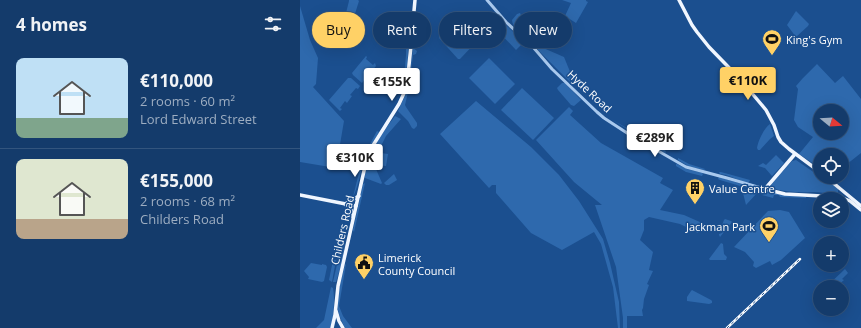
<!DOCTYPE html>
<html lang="en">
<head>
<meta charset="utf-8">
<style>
	body { margin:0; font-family:"Open Sans",sans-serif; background:#1d4271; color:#f1f3f6; height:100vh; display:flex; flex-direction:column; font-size:15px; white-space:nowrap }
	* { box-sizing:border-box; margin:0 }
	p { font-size:13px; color:#9dadc1 }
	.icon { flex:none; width:22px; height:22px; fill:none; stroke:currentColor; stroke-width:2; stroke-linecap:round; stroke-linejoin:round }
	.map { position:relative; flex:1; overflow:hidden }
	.sheet { display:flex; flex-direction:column; background:#143b6b; width:300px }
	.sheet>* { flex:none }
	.top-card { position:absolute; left:12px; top:12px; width:380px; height:36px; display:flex; gap:8px }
	.needle { width:26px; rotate:108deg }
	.controls { position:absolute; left:513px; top:104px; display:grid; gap:8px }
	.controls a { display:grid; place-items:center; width:36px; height:36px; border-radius:50%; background:#143b6b; box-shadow:0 4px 16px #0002,0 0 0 1px #33557e; font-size:20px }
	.price { position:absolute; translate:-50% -34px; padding:0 9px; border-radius:4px; background:#fff; color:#222; font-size:13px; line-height:26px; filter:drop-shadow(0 1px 2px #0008) }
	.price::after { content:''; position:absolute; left:50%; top:24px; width:12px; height:9px; margin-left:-6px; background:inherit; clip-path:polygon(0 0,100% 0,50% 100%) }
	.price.selected { background:#ffd166; color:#111 }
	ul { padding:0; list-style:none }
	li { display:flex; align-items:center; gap:12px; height:100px; padding:0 16px }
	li+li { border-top:1px solid #33557e }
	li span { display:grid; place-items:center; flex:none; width:112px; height:80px; border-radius:8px; color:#555 }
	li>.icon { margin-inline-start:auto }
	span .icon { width:48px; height:48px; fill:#fffc; stroke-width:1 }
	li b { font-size:17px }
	h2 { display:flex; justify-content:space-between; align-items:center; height:48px; padding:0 16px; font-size:17px }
	.tag { padding:0 14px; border-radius:18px; background:#143b6b; box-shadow:0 4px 16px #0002,0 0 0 1px #33557e; font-size:14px; line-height:36px }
	.tag.selected { background:#ffd166; color:#111 }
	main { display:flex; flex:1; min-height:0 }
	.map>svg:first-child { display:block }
	.green { fill:#2e69ad; fill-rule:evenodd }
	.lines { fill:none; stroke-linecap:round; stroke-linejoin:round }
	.minor { stroke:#a9c9ee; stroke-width:3 }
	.major { stroke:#f0f6ff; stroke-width:3.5 }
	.rail-casing { stroke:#fff; stroke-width:2.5 }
	.rail { stroke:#1b4f8f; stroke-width:1; stroke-dasharray:3; stroke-linecap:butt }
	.labels { text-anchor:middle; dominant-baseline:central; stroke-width:3; stroke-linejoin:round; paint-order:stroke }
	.poi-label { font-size:11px; fill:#fff; stroke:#1b4f8f; text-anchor:start }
	.street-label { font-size:11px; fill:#fff; stroke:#1b4f8f }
</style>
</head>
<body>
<main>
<section class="sheet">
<h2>4 homes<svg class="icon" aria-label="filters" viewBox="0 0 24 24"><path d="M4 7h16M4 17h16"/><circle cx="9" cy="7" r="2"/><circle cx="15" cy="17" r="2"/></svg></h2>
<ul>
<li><span style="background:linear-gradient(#bfe0f5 75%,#7fa58c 0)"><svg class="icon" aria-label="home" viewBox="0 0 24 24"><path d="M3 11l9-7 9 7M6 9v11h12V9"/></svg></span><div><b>€110,000</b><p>2 rooms · 60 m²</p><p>Lord Edward Street</p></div></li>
<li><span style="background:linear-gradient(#dfe7d0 75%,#b9a48a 0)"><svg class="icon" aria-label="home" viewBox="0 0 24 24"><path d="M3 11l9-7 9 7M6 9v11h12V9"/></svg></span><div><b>€155,000</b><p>2 rooms · 68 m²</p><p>Childers Road</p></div></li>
</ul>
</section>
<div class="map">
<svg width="561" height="328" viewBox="0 0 561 328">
	<rect width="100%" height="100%" fill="#1b4f8f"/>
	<g class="green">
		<path d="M49,0H58L59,1L53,20L45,17L49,1Z"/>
		<path d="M262,0H286V1L288,2L276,23L265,16L271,3Z"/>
		<path d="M0,6L10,40L18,58L16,84L13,87L44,121L36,168L0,162Z"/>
		<path d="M496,11L509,24L508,26L496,37L487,25Z"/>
		<path d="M220,13L224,21L217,26L228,38C222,35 212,27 212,20L217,14Z"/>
		<path d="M196,15L199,16L201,19L200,23L195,28L190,22Z"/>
		<path d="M118,17H119L126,24L117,32Z"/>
		<path d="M160,20H163L179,38V39L160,59H158L139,38V36Z"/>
		<path d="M204,25H206L224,42L216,50L197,30Z"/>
		<path d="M106,41L109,44L106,77H104L106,55Z"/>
		<path d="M238,47H241L264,57L273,79V81L270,82L238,50Z"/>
		<path d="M113,48L117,51L116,54L113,55L109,88L105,105L106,107L117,123V126L114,129L112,128L108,121L98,111L104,98L109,86Z"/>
		<path d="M66,56L67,57L66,59L73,65L75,63L76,66L62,83L53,75L52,73Z"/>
		<path d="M189,58L215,84L195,104L169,78Z"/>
		<path d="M517,64L535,83L543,76L561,99V153L542,168V155H520V168L499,154L513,137L498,127L494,120L498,89L496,86L503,78ZM520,111H542V133H520Z"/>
		<path d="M48,78H51L60,86L58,89L56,88L50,95L52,96L47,103L45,101L40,108L42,109L40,111L29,100Z"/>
		<path d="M262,83H265L281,100L274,106L271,105L258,90L257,88Z"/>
		<path d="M222,88L254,118L233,140L201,110Z"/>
		<path d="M176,101L231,147L259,175L279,201L303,239L310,263L319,302L320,328H318L313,287L301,244L294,232L262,250L231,233L196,193V185H192L189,188L140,134Z"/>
		<path d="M269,107L273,111L270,115L301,143L363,178L360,183L373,190L360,210L384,215L402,223L398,233L380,224L349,217L344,220V230L340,240L353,252L349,270L353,271L347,284L349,285L344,299L343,308L342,310L343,316H327V328H323V318L316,267L295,205H302L274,182L236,140Z"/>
		<path d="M95,116L101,119L86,136L73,162L82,183L81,184L65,178C65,154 82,134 95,116Z"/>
		<path d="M311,119L365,150L366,152L365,153Z"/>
		<path d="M470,124L474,136L470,139L460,150H458L457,148C458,141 464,128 470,124Z"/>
		<path d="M77,131L79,132C72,143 67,154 63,166C59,177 58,187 53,197L64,152L69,146Z"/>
		<path d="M81,153L88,154L86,166L78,165Z"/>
		<path d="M476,155L484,163L472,176L465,168L458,166L463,163L466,165Z"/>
		<path d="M378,158L389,164L405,169L404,170L390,167L378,160Z"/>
		<path d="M496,160L525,180L527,179L538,188V193L536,194C529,194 520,192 513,192C499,193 485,192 471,188L470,187L471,185L481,172L483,171L492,161Z"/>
		<path d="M376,164H377L387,169L402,173L403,174L402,176L386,172L376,166Z"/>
		<path d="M419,172H421L450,180L449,182L447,183L426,175L420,174Z"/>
		<path d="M94,174L97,180L89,185H86L84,183Z"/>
		<path d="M419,177H420L447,186L448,187L447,188L420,180L418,179Z"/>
		<path d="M65,183L54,232L53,230L63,184Z"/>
		<path d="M442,189L457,193L446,205Z"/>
		<path d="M468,192L485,195L506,197V198L480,197L479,195H474L473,198L462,195L465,193Z"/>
		<path d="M480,210L489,212L505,238L481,260L472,265L470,261L456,268L453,266L454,262L445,252L434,247L468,211Z"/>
		<path d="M425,219L431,221L432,222L420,237L419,235V234L422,233L424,225H422L424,220Z"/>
		<path d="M45,230C46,246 41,267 36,282H33Z"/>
		<path d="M421,243L423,244L424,254L427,257L426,260H410L409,259Z"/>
		<path d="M33,260H36L32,282L29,280Z"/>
		<path d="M11,263L22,265V264L26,265L27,267L24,281L22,282L8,279L9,277L4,271Z"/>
		<path d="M46,264L39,306L43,316L52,328H45C42,322 39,316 38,310C36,298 42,276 45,265Z"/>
		<path d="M545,269L548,273L542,279L544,280L536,287H526Z"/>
		<path d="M31,287L33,288C35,298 34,319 30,328H16L24,320Z"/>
		<path d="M392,290L411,300L412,301V303L409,304L387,301V297L391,291Z"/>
	</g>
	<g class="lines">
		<path class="minor" d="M187,0L206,22L233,47L252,69L297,112L304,118L327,133L386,167L427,178L465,189"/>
		<g class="major">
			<path d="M379,0L392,25L397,32L409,47L440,79L466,110L474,125L478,137L481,142L489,149L520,172"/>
			<path d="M495,154L465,189L485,194L540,197L550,201L561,210"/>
			<path d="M526,177L561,206"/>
			<path d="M0,195L56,206"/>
			<path d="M53,217L51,210L45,204L59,196"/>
			<path d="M36,311L39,321L43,328"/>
			<path d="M32,328L35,315L38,286L66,162L72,147L99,104L105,91L107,84L111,46L114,11L115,0"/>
		</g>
		<defs>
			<path id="rail" d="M427,328L500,259"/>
		</defs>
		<use href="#rail" class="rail-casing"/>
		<use href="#rail" class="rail"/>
	</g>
	<defs>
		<symbol id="stadium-pin" viewBox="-11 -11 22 30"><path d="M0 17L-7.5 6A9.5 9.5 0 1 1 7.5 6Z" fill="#ffd166" stroke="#1b4f8f"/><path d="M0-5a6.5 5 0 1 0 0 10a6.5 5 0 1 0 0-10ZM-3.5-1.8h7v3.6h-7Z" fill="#111"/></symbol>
		<symbol id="building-pin" viewBox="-11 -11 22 30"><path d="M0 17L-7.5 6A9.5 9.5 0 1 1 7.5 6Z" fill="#ffd166" stroke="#1b4f8f"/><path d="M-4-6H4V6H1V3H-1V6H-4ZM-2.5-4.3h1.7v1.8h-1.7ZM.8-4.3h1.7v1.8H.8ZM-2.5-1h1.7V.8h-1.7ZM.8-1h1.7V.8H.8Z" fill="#111"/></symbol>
		<symbol id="civic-pin" viewBox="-11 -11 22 30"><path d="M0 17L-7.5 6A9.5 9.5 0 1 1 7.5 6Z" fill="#ffd166" stroke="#1b4f8f"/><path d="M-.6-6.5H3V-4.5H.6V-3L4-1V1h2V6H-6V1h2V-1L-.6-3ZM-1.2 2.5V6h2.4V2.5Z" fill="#111"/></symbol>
	</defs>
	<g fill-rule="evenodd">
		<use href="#stadium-pin" x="461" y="28" width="22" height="30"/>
		<use href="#building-pin" x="384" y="177" width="22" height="30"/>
		<use href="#stadium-pin" x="458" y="215" width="22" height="30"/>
		<use href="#civic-pin" x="53" y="252" width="22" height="30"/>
	</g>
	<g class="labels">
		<g class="poi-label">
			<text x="486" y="39">King's Gym</text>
			<text x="409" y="188">Value Centre</text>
			<text x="455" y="226" text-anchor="end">Jackman Park</text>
			<text x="78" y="257">Limerick<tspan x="78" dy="13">County Council</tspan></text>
		</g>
		<g class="street-label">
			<text transform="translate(290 91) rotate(43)">Hyde Road</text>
			<text transform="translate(42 230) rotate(-77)">Childers Road</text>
		</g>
	</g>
</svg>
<div class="controls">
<a><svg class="needle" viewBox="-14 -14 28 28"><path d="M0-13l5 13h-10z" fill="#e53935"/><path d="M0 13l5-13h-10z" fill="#9dadc1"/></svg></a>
<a><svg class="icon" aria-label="locate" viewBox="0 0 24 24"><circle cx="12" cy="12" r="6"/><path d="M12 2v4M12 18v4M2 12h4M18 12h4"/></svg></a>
<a><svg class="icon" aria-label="layers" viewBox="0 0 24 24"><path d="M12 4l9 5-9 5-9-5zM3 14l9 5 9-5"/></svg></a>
<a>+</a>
<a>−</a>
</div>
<b class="price selected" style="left:448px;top:101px">€110K</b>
<b class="price" style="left:92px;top:102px">€155K</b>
<b class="price" style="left:355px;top:158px">€289K</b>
<b class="price" style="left:55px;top:178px">€310K</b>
<div class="top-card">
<a class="tag selected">Buy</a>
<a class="tag">Rent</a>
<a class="tag">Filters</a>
<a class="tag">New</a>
</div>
</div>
</main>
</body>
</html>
